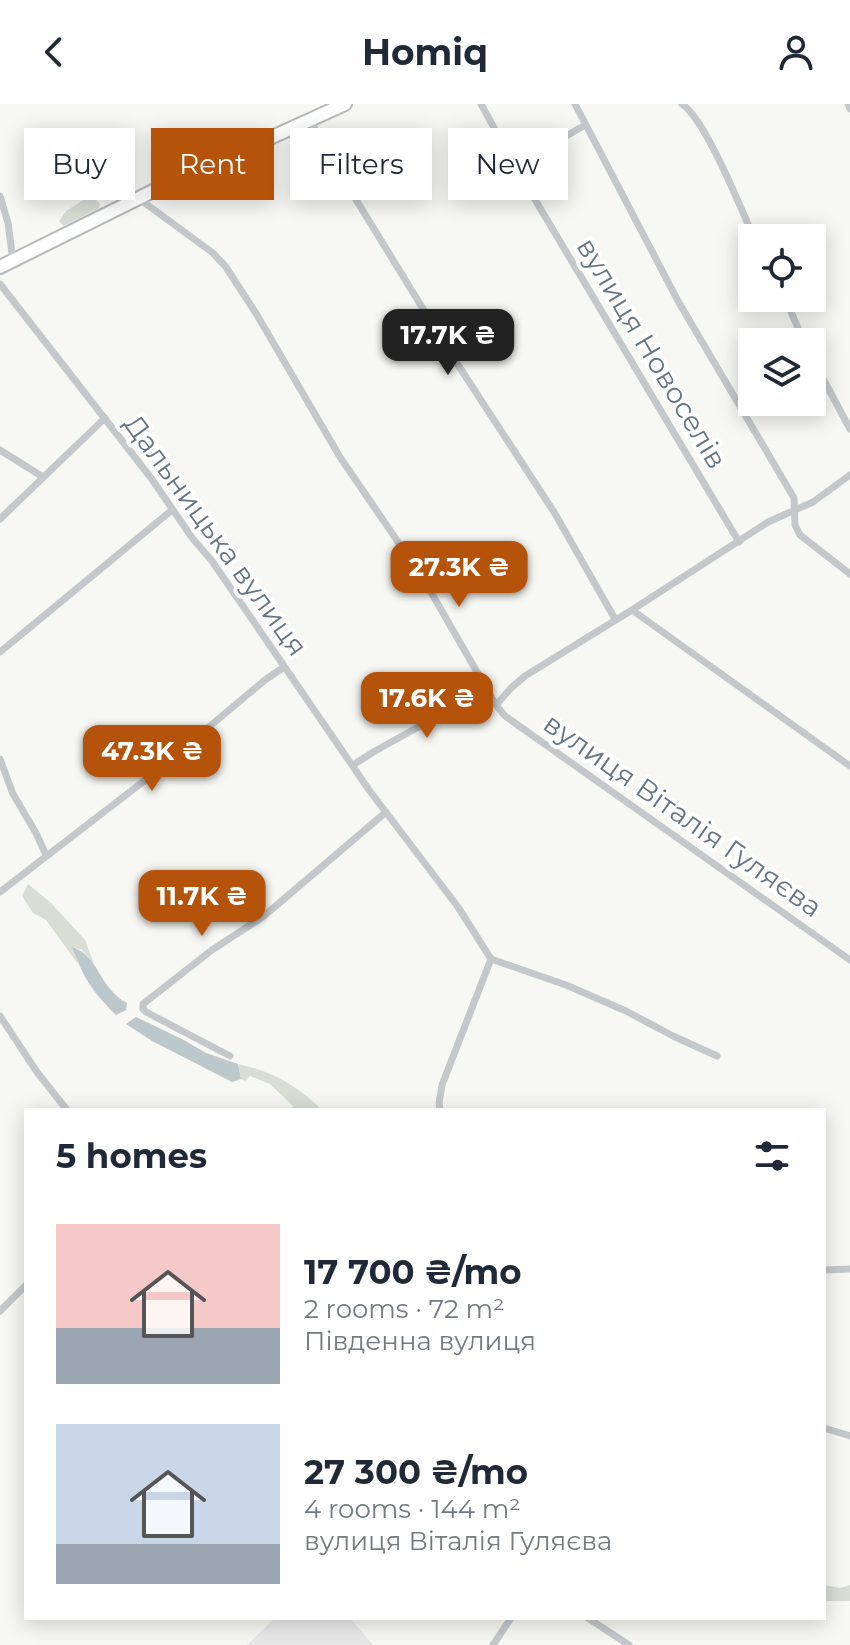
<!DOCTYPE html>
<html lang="en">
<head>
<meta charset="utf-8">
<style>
	body { margin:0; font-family:Montserrat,sans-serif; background:#f6f6f7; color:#1f2937; height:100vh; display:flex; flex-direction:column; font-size:30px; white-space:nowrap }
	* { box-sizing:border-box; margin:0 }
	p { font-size:26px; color:#747a83 }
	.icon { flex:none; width:44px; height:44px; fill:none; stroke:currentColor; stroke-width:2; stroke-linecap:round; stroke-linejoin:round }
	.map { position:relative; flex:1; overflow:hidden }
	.details { position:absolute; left:24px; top:1004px; width:802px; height:512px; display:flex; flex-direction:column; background:#fff; border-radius:0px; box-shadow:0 4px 20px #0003 }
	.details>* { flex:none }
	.guide { position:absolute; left:24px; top:24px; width:802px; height:72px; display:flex; gap:16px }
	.buttons { position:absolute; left:738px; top:120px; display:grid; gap:16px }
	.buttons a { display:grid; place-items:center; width:88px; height:88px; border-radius:0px; background:#fff; box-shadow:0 4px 20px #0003; font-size:40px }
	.price { position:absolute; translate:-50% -68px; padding:0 18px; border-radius:16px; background:#b45309; color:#fff; font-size:26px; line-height:52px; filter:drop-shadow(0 2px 4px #0008) }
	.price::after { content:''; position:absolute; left:50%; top:48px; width:24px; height:18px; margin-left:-12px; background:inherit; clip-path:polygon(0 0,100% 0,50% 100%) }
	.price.active { background:#222; color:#fff }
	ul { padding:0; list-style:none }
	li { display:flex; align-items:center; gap:24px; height:200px; padding:0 32px }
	li span { display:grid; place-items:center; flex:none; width:224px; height:160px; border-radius:0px; color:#555 }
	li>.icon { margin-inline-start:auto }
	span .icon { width:96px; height:96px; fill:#fffc; stroke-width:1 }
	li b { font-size:34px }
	h2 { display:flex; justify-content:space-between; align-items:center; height:96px; padding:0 32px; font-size:34px }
	.chip { padding:0 28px; border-radius:0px; background:#fff; box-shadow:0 4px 20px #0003; font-size:28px; line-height:72px }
	.chip.active { background:#b45309; color:#fff }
	header { display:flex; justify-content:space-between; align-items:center; height:104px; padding:0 32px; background:#fff; font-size:36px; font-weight:700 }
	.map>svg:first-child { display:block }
	.built { fill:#e7e8e7 }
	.green { fill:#d8ded4 }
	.water { fill:#bcc8cc }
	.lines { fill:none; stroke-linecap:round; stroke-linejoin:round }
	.highway-casing { stroke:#b6babd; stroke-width:16 }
	.street { stroke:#c4c8cb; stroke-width:7 }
	.highway { stroke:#fff; stroke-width:12 }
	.labels { text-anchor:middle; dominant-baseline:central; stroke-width:8; stroke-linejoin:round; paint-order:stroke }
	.street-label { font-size:28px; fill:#647686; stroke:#fff }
</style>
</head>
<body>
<header><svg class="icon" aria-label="back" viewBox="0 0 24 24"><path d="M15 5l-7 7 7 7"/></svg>Homiq<svg class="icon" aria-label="person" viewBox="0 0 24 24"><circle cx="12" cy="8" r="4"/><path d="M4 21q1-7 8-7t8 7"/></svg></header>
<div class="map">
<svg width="850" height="1541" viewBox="0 0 850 1541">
	<rect width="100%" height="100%" fill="#f7f7f3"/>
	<path class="built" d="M275,1514H350L373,1541H247Z"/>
	<g class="green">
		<path d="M85,95L96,96L100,100L99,104L64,122L59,117L66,107Z"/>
		<path d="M28,780L51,799L85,836L94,860L82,846L73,843L78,860L46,816L33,809L22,792Z"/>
		<path d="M238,960C272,967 298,982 322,1006H290L293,1002L270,980L250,972L245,977L241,975Z"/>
		<path d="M824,1481L840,1484L850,1481V1497H824Z"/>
	</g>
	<g class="water">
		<path d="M72,843C95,850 99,876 116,891C119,894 123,897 127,899L126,906L116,911C92,887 84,875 72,843Z"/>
		<path d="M136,913L182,935L206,949L238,960L241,975L232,978L152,937L126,920Z"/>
	</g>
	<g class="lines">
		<defs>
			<path id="highway" d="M0,163L153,87L345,0"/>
		</defs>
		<use href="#highway" class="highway-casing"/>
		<g class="street">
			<path d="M481,0L515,62L739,438"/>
			<path d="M575,0L678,197L794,394L795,421L800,431L850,470"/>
			<path d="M682,0C706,16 741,105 754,134"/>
			<path d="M848,0L850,5"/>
			<path d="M310,15L325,45L447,244L554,408L615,515"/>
			<path d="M515,62L585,21"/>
			<path d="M0,92L8,119L13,157"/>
			<path d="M138,94L213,149L226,163L257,211L340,353L424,476L496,601L505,612L850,856"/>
			<path d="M0,180L151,374L193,435L212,457L369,686L458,803L491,855L442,981L439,999L440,1006"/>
			<path d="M785,194L804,238"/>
			<path d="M812,254L850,325"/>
			<path d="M0,346L43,373"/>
			<path d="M0,415L105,314"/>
			<path d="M632,506L850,662"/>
			<path d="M0,548L172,406"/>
			<path d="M496,601L511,584L525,572L632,506L768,418L813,398L850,371"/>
			<path d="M0,655L13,690L36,729L46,751"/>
			<path d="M353,661L375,647L487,585"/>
			<path d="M0,788L148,674L265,576L284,563"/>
			<path d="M491,855L566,881L626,907L673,932L717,952"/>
			<path d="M0,912L37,968L67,1006"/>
			<path d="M230,952L146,908L143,905V900L212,846L264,812L386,708"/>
			<path d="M824,1166L850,1165"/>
			<path d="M0,1207L26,1181"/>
			<path d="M824,1324L850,1332"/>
			<path d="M588,1514L629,1541"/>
			<path d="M493,1541L511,1514"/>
		</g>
		<use href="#highway" class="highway"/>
	</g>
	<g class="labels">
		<g class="street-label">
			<text transform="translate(652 249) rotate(59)">вулиця Новоселів</text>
			<text transform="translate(216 431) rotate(54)">Дальницька вулиця</text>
			<text transform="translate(683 711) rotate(35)">вулиця Віталія Гуляєва</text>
		</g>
	</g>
</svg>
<div class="buttons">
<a><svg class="icon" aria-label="locate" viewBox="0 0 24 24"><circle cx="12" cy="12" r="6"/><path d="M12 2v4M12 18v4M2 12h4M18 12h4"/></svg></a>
<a><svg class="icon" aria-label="layers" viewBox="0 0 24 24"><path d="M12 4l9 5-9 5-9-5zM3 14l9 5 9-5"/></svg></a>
</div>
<b class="price active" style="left:448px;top:273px">17.7K ₴</b>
<b class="price" style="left:459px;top:505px">27.3K ₴</b>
<b class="price" style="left:427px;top:636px">17.6K ₴</b>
<b class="price" style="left:152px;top:689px">47.3K ₴</b>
<b class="price" style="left:202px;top:834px">11.7K ₴</b>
<div class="guide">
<a class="chip">Buy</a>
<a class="chip active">Rent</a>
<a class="chip">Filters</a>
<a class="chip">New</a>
</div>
<section class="details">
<h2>5 homes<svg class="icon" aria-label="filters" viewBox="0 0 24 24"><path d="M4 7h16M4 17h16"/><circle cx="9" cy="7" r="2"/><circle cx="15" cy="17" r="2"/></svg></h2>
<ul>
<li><span style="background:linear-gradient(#f6c9c9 65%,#9aa5b1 0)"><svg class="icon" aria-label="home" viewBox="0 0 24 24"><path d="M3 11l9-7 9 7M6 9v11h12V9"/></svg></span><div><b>17 700 ₴/mo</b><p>2 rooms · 72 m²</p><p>Південна вулиця</p></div></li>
<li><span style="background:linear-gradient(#c9d6e8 75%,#9aa5b1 0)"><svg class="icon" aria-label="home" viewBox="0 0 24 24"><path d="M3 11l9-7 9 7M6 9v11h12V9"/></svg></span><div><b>27 300 ₴/mo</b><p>4 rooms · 144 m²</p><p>вулиця Віталія Гуляєва</p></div></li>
</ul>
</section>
</div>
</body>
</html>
